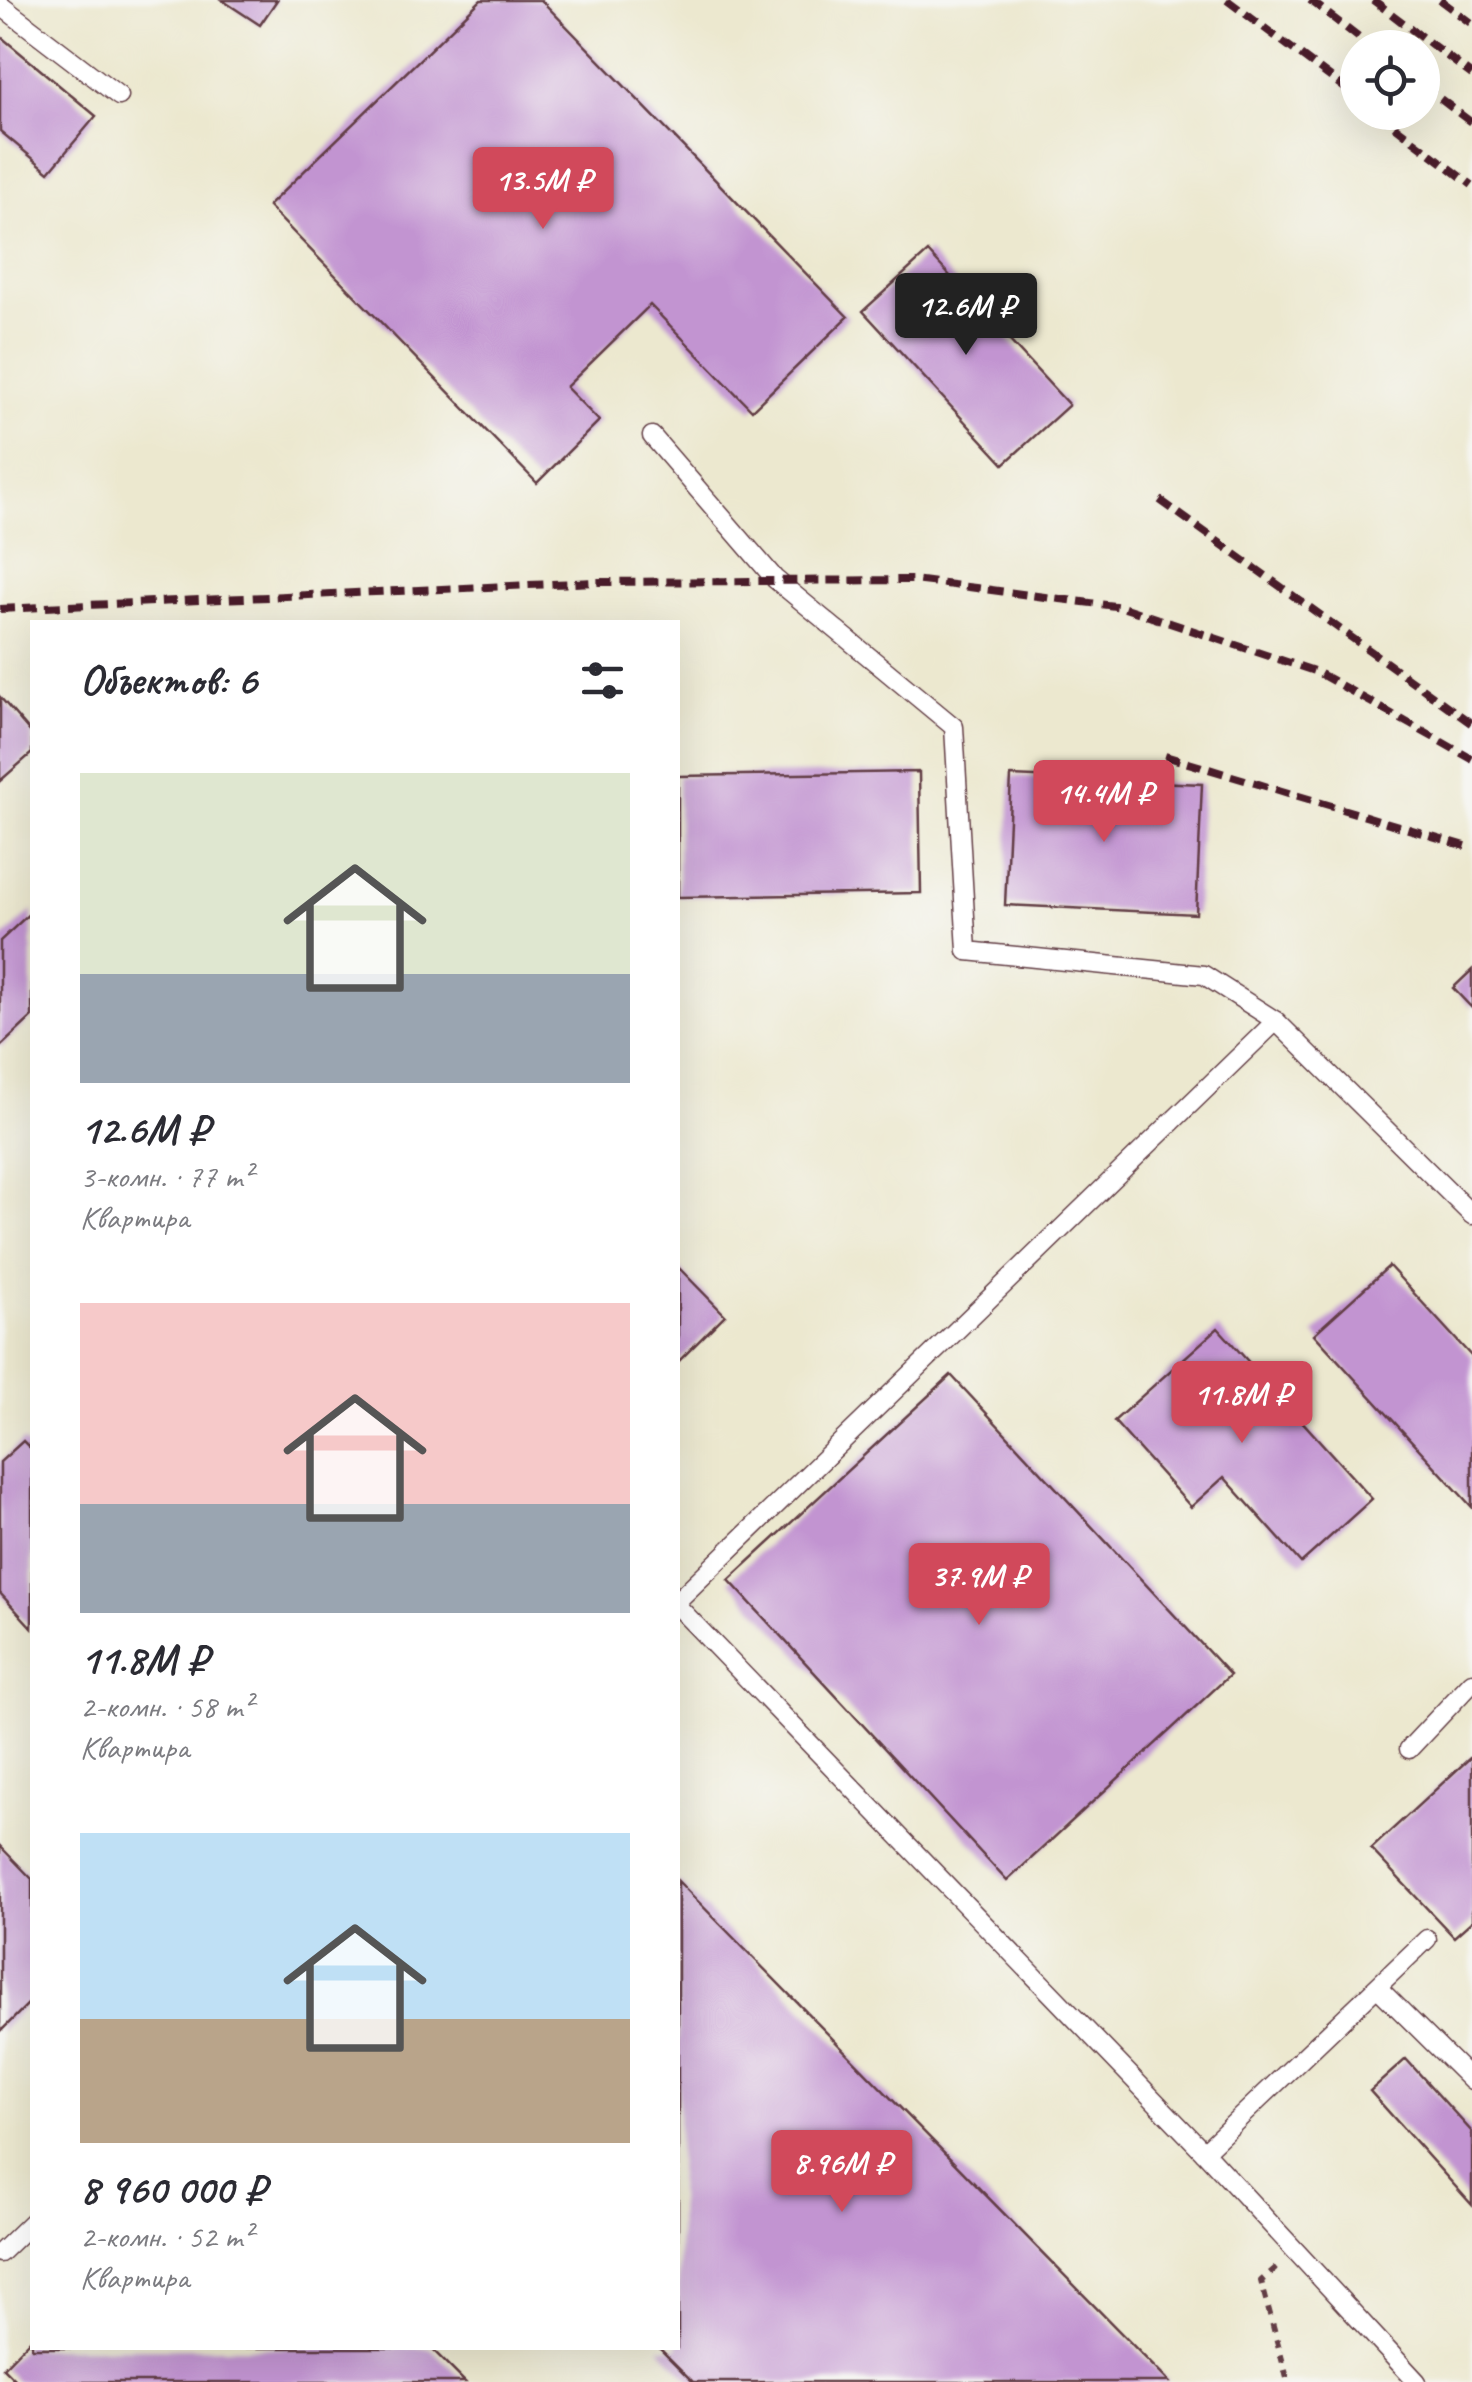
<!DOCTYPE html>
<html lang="ru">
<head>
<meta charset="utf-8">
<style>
	body { margin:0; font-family:Caveat,sans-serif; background:#f7f7f7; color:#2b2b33; height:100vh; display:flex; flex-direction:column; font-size:38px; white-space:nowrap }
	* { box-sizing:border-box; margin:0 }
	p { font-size:32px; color:#7c7c81 }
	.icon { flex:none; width:55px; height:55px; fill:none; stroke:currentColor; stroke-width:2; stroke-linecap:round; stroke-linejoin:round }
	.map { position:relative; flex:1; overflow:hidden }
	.panel { position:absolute; left:30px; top:620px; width:650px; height:1730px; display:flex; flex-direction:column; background:#fff; border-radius:0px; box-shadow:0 10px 40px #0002 }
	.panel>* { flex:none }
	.fabs { position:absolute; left:1340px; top:30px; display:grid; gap:20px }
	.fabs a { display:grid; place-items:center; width:100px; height:100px; border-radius:50%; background:#fff; box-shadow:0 10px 40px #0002; font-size:50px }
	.price { position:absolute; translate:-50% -85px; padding:0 22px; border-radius:10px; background:#d1495b; color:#fff; font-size:32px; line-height:65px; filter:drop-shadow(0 2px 5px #0008) }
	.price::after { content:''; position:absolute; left:50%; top:60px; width:30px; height:22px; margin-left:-15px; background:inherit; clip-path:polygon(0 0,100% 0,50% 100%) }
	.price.current { background:#222; color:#fff }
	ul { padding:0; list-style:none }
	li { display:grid; align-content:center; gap:20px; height:530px; padding:0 50px }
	li span { display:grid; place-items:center; height:310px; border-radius:0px; color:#555 }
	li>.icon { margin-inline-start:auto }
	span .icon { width:180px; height:180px; fill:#fffc; stroke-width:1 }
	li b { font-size:42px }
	h2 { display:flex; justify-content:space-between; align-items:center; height:120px; padding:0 50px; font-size:42px }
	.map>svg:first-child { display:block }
	.building { fill:#c294d1 }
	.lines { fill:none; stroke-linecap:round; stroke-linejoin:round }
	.service-casing { stroke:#623d44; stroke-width:21 }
	.path { stroke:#623d44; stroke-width:6; stroke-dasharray:8 8; stroke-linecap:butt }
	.service { stroke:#fff; stroke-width:18 }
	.rail { stroke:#4a1f2b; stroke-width:8; stroke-dasharray:15 8; stroke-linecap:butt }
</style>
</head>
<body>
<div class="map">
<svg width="1472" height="2382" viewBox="0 0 1472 2382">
	<rect width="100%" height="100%" fill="#f6f6f2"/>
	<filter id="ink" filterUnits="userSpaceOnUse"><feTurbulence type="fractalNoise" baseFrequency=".01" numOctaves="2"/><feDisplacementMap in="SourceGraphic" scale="20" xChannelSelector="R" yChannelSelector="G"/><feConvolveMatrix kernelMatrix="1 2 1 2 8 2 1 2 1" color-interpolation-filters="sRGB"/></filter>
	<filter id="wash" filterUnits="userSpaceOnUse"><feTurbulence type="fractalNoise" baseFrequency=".0048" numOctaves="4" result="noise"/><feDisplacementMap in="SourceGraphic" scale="40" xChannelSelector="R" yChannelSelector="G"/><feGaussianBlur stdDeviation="2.25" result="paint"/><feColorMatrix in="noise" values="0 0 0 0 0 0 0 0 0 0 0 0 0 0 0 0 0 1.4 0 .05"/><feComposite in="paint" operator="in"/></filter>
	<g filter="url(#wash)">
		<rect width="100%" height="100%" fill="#ece8cf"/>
		<g id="blocks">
			<g class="building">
				<path d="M222,0H277L260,25Z"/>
				<path d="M481,0H541L848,317L752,410L650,305L566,387L599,421L537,483L268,206Z"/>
				<path d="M0,36L96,116L49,172L0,131Z"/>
				<path d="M928,252L1069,405L1004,464L863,311Z"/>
				<path d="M0,697L32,734V753L0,781Z"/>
				<path d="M919,772L921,893L678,897V776Z"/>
				<path d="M1011,776L1202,784L1196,914L1005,905Z"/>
				<path d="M32,911V1017L0,1047V941Z"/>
				<path d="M1472,970V1008L1453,988Z"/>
				<path d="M1389,1266L1472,1357V1507L1314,1334Z"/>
				<path d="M678,1267L725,1315L678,1362Z"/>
				<path d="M1218,1328L1372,1499L1301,1563L1224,1477L1191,1507L1114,1421Z"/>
				<path d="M951,1375L1230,1675L1007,1881L729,1580Z"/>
				<path d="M23,1441L32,1450V1628L0,1593V1462Z"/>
				<path d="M1472,1756V1921L1454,1937L1371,1849Z"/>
				<path d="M0,1846L32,1879V2000L0,2032Z"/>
				<path d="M678,1881L1169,2382H693L659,2348H678Z"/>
				<path d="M1406,2059L1472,2132V2205L1370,2091Z"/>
				<path d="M32,2338V2348H431L465,2382H17L3,2368Z"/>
			</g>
		</g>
	</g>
	<g filter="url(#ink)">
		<use href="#blocks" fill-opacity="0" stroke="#623d44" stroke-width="2.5"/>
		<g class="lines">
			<defs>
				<g id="service">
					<path d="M0,5L119,96"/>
					<path d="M652,436L775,579L954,727L967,951L1204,975L1276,1021"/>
					<path d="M678,1600L1276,1021L1472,1215"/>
					<path d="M678,1607L1204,2152L1417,2382"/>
					<path d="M1409,1749L1472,1682"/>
					<path d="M1378,1988L1472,2081"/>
					<path d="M1204,2152L1427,1939"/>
					<path d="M0,2253L32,2222"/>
				</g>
			</defs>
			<use href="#service" class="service-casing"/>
			<path class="path" d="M1276,2268L1261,2281L1288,2382"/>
			<use href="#service" class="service"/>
			<g class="rail">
				<path d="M1227,0L1358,98"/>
				<path d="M1310,0L1372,48"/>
				<path d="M1373,0L1472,75"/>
				<path d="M1440,0L1472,24"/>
				<path d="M1422,85L1472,123"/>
				<path d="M1376,112L1472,185"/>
				<path d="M1160,500L1472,724"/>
				<path d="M0,609L597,582L914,580L1122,607L1317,672L1472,759"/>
				<path d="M1165,756L1472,848"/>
			</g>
		</g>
	</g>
</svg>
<div class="fabs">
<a><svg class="icon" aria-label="locate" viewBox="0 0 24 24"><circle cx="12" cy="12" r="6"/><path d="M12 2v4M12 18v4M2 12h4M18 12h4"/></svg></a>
</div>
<b class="price" style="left:543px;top:232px">13.5M ₽</b>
<b class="price current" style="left:966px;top:358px">12.6M ₽</b>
<b class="price" style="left:1104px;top:845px">14.4M ₽</b>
<b class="price" style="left:1242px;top:1446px">11.8M ₽</b>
<b class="price" style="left:979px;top:1628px">37.9M ₽</b>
<b class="price" style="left:842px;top:2215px">8.96M ₽</b>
<section class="panel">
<h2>Объектов: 6<svg class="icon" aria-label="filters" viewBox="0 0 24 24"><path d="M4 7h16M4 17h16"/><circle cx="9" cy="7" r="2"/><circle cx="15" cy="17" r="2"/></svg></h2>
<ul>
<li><span style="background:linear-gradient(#dfe7d0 65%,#9aa5b1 0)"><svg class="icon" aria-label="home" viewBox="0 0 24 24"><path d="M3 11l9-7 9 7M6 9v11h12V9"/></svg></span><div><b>12.6M ₽</b><p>3-комн. · 77 m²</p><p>Квартира</p></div></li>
<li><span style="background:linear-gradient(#f6c9c9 65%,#9aa5b1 0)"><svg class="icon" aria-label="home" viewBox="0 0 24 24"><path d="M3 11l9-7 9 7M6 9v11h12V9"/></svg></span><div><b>11.8M ₽</b><p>2-комн. · 58 m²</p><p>Квартира</p></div></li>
<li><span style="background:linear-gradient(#bfe0f5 60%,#b9a48a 0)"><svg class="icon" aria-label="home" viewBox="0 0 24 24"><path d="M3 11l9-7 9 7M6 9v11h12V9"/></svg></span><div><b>8 960 000 ₽</b><p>2-комн. · 52 m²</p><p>Квартира</p></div></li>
</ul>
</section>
</div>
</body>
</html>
